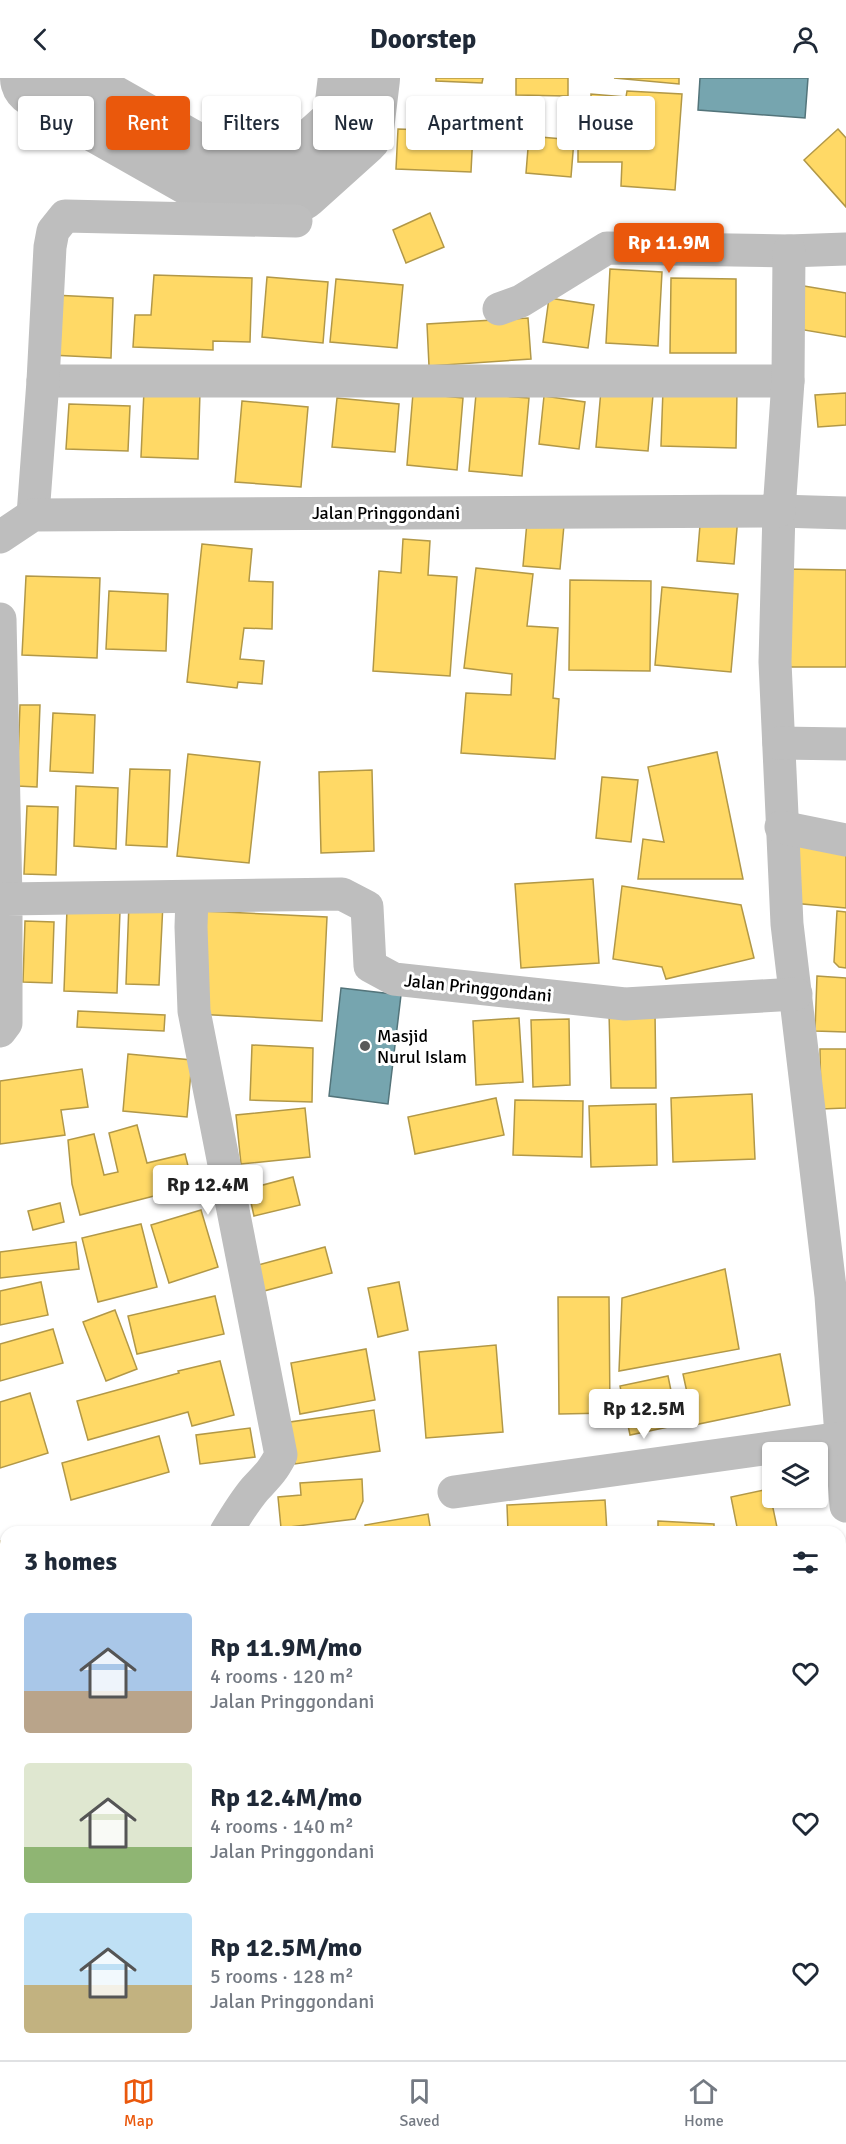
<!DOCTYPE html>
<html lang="en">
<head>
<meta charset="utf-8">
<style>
	body { margin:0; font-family:Signika,sans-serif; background:#f6f6f7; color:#1f2937; height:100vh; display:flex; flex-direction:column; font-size:22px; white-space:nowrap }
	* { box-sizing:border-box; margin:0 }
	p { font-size:20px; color:#747a83 }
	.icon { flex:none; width:33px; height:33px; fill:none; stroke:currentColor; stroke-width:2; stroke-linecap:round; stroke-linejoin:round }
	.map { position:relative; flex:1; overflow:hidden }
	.panel { position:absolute; left:0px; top:1448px; width:846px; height:536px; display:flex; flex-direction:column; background:#fff; border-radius:18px 18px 0 0; box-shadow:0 2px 4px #0004 }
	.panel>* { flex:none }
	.guide { position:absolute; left:18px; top:18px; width:810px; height:54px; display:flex; gap:12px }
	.tools { position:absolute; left:762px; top:1364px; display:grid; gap:12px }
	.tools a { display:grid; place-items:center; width:66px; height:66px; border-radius:6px; background:#fff; box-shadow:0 2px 4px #0004; font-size:30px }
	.price { position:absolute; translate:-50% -51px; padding:0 14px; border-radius:6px; background:#fff; color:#222; font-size:20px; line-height:39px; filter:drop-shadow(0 2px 3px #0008) }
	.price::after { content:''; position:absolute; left:50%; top:36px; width:18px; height:14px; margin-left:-9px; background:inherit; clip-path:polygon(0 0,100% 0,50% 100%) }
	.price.on { background:#ea580c; color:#fff }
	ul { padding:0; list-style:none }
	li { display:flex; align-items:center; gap:18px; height:150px; padding:0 24px }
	li span { display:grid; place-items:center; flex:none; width:168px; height:120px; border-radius:6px; color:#555 }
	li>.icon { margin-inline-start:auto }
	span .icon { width:72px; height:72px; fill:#fffc; stroke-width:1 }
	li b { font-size:26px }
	h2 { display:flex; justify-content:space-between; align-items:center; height:72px; padding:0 24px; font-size:26px }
	.tag { padding:0 21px; border-radius:6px; background:#fff; box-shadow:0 2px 4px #0004; font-size:21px; line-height:54px }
	.tag.on { background:#ea580c; color:#fff }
	header { display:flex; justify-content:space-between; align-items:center; height:78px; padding:0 24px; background:#fff; font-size:27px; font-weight:700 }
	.dock { display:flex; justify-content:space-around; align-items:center; height:84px; border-top:2px solid #e0e1e3; background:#fff; font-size:16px; color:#747a83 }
	.dock a { display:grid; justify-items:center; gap:3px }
	.dock .on { color:#ea580c }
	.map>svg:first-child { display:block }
	.homes { fill:#ffd966; stroke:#b29847; stroke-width:1.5 }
	.public { fill:#76a5af; stroke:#53747a; stroke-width:1.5 }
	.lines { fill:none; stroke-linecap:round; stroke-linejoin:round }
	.river { stroke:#bcbcbc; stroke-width:82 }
	.street { stroke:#bebebe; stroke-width:33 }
	.poi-dot { fill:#595959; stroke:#fff; stroke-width:2 }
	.labels { text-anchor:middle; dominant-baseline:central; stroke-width:6; stroke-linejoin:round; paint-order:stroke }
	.street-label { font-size:18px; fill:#000; stroke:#fff }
	.poi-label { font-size:18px; fill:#000; stroke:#fff; text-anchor:start }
</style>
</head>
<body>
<header><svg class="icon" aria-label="back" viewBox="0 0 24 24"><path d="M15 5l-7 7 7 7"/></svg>Doorstep<svg class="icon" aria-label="person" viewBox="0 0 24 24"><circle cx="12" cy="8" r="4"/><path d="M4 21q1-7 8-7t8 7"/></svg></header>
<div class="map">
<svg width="846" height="1982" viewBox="0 0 846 1982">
	<rect width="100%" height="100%" fill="#fff"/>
	<g class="homes">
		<path d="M436,0H483L482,5L436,3Z"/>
		<path d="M516,0H568V18L516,17Z"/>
		<path d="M614,0H679V6Z"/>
		<path d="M627,13L682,16L675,112L621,108L622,84H578V53L624,52L626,35L591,33V16L626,19Z"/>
		<path d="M398,51L473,54L471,94L396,91Z"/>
		<path d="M838,51L846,60V129L804,82Z"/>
		<path d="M529,58L574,62L571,99L526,95Z"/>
		<path d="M430,135L444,169L406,185L393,152Z"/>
		<path d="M610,191L662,194L658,268L606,265Z"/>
		<path d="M154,197L252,200L250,264L213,263V272L133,269L135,237H151Z"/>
		<path d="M267,199L328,204L323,265L262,259Z"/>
		<path d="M671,200L736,201V275H670Z"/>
		<path d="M336,201L403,207L397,270L330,264Z"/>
		<path d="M804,208L846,215V259L798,251Z"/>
		<path d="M53,217L113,220L111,280L50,277Z"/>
		<path d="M549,220L594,227L588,270L543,264Z"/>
		<path d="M528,240L531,281L429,288L427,246Z"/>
		<path d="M663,311L737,312L736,370L661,368Z"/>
		<path d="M144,312L200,314L198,381L141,379Z"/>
		<path d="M601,312L653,317L648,373L596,369Z"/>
		<path d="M413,315L463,320L457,392L407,387Z"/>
		<path d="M846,315V347L818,349L815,317Z"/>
		<path d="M476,316L529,320L522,398L469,393Z"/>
		<path d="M544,318L585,324L579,371L539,366Z"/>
		<path d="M337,320L399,326L395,374L332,369Z"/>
		<path d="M242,323L308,329L301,409L235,404Z"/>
		<path d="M69,326L130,328L128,373L66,371Z"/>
		<path d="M701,435L738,438L734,486L697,483Z"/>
		<path d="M527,444L564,447L560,491L523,488Z"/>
		<path d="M403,461L430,463L428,497L457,499L450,598L373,593L379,493L401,495Z"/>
		<path d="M202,466L252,471L249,503L273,504L272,551L244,550L240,581L264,583L262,606L238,604L237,610L187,604Z"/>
		<path d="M476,490L533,496L527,548L558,550L553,620L559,621L555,681L461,675L466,615L511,617L512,596L464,590Z"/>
		<path d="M783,491L846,492V589H783Z"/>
		<path d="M26,498L100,500L97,580L22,577Z"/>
		<path d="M570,502L651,503L650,593L569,592Z"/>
		<path d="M662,509L738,516L731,594L655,587Z"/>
		<path d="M109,513L168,516L166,573L106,571Z"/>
		<path d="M20,627H40L37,709L17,708Z"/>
		<path d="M53,635L95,637L93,695L50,693Z"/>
		<path d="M717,674L743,801H638L643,761L664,764L648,689Z"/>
		<path d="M188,676L260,684L249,785L177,778Z"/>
		<path d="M130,691L170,692L167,769L126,767Z"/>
		<path d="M372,692L374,773L321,775L319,694Z"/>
		<path d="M602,699L638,702L631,764L596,760Z"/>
		<path d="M76,708L118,710L116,771L74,768Z"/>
		<path d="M27,728L58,729L56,797L24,796Z"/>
		<path d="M797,766L846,770V830L792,825Z"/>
		<path d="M593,801L599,885L521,890L515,806Z"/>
		<path d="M622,808L741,827L754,880L666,901L662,889L613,881Z"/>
		<path d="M129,824L163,825L159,907L126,906Z"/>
		<path d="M67,831L120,833L117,915L64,913Z"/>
		<path d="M202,833L327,839L322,943L196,936Z"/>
		<path d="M837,833L846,834V890L839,889L834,884Z"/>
		<path d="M25,843L54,844L52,905L23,904Z"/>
		<path d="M817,898L846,900V954L815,953Z"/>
		<path d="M78,933L165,937L164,953L77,949Z"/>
		<path d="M609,935H655L656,1010H611Z"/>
		<path d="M519,940L523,1004L476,1007L473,943Z"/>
		<path d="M569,941L570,1007L533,1009L531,942Z"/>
		<path d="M252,967L313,970L312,1024L250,1022Z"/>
		<path d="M820,971H846V1030L821,1031Z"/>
		<path d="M128,976L192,982L187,1039L123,1033Z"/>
		<path d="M82,991L88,1029L61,1032L65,1057L0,1066V1003Z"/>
		<path d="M752,1016L755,1081L673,1084L671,1020Z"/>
		<path d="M496,1020L504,1057L415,1076L408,1039Z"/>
		<path d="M515,1022L583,1023L582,1079L513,1077Z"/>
		<path d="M656,1026L657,1087L591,1089L589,1028Z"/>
		<path d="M305,1030L310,1079L241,1086L236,1037Z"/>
		<path d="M137,1047L147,1085L185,1076L193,1108L80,1137L72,1106L68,1062L94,1056L104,1097L118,1094L109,1055Z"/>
		<path d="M293,1099L300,1127L254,1138L248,1111Z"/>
		<path d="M60,1125L64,1144L33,1152L28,1133Z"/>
		<path d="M201,1132L218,1189L169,1205L151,1147Z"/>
		<path d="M141,1146L157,1209L98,1224L82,1160Z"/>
		<path d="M76,1164L79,1191L0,1200V1174Z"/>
		<path d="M325,1169L332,1195L264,1213L258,1187Z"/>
		<path d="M725,1191L739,1271L619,1293L622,1220Z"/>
		<path d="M41,1204L48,1237L0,1247V1213Z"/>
		<path d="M399,1204L408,1252L378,1259L368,1210Z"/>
		<path d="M215,1218L224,1256L137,1276L128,1238Z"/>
		<path d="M558,1219H609L610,1335L559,1336Z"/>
		<path d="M115,1232L137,1291L106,1303L83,1244Z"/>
		<path d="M53,1251L63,1285L0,1303V1266Z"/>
		<path d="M496,1267L503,1354L426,1360L419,1274Z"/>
		<path d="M366,1271L375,1322L300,1336L291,1285Z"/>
		<path d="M780,1276L790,1327L694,1347L683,1296Z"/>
		<path d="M220,1283L234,1337L192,1348L188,1334L88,1362L77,1323L179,1295L178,1293Z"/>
		<path d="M668,1298L678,1347L630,1357L620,1308Z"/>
		<path d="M30,1315L48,1375L0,1390V1324Z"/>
		<path d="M374,1332L380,1373L295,1386L290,1344Z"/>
		<path d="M250,1350L255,1379L200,1386L196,1357Z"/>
		<path d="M159,1358L169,1394L71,1422L62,1385Z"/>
		<path d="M362,1401L363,1423L355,1441L281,1450L278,1419L301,1417L300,1405Z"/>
		<path d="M769,1411L778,1454H738L731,1419Z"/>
		<path d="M605,1422L607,1454H508L507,1427Z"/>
		<path d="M428,1436L431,1454H366L365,1447Z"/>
		<path d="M658,1443L714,1446V1454H658Z"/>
		<rect x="0" y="1463" width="6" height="46"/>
		<path d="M840,1688H845L840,1735Z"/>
		<path d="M6,1704V1771H0V1705Z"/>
		<rect x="171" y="1977" width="81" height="5"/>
		<rect x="353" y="1977" width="33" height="5"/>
		<rect x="403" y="1977" width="87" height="5"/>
		<path d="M114,1979H155V1982H113Z"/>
	</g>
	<g class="public">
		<path d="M700,0H808L805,40L698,32Z"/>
		<path d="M341,910L401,917L388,1026L329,1018Z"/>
	</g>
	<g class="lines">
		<path class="river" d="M41,0L221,102L262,109L293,104L353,50L359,0"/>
		<g class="street">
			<path d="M499,231L521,223L607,170L789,173L846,171"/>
			<path d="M43,303H788"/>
			<path d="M846,435L779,433L775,584L787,846L831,1218L846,1428"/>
			<path d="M33,437L43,303L50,169L53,153L65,138L296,143"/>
			<path d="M0,459L33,437L779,433L788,303L789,173"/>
			<path d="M0,541L6,821H0"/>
			<path d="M779,665L846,666"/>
			<path d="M781,749L846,762"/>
			<path d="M192,819L191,849L194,933L281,1377C272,1394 268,1397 255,1411C244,1424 235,1439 226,1454"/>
			<path d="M0,953L6,945V821L342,816L367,829L370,888L394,901L625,926L796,916"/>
			<path d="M454,1414L842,1360"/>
			<path d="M0,1897L6,1904"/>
			<path d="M840,1959L846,1904"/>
		</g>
	</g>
	<circle class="poi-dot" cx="365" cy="968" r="6"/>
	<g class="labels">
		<g class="street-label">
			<text x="386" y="435">Jalan Pringgondani</text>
			<text transform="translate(478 910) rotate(6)">Jalan Pringgondani</text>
		</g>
		<g class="poi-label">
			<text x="377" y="958">Masjid<tspan x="377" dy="21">Nurul Islam</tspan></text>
		</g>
	</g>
</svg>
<div class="tools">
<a><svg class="icon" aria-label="layers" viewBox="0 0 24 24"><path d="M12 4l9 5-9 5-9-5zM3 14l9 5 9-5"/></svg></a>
</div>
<b class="price on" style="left:669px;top:196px">Rp 11.9M</b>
<b class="price" style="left:208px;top:1138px">Rp 12.4M</b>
<b class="price" style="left:644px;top:1362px">Rp 12.5M</b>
<div class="guide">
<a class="tag">Buy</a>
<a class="tag on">Rent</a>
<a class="tag">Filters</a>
<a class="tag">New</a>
<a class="tag">Apartment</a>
<a class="tag">House</a>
</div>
<section class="panel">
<h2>3 homes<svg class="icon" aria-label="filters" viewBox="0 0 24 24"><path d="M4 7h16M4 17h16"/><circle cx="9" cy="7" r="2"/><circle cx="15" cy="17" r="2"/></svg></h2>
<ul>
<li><span style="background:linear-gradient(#a9c7e8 65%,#b9a48a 0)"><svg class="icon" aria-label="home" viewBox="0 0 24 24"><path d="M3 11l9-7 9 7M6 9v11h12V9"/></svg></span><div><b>Rp 11.9M/mo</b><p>4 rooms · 120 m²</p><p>Jalan Pringgondani</p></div><svg class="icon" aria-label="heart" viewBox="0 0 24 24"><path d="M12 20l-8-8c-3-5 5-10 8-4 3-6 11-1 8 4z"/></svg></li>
<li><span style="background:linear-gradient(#dfe7d0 70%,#8fb573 0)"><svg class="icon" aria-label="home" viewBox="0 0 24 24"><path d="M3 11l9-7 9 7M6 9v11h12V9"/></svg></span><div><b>Rp 12.4M/mo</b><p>4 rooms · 140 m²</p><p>Jalan Pringgondani</p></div><svg class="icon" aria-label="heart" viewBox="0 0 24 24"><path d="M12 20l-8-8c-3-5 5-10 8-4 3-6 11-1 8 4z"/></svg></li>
<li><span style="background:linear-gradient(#bfe0f5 60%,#c2b280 0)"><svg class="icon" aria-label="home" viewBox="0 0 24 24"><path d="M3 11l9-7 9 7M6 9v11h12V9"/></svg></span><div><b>Rp 12.5M/mo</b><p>5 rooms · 128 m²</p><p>Jalan Pringgondani</p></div><svg class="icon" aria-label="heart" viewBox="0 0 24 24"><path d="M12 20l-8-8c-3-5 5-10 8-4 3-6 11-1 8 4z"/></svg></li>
</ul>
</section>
</div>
<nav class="dock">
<a class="on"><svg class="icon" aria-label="map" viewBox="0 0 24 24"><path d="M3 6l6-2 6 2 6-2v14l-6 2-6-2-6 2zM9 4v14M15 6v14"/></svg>Map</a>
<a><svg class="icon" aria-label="saved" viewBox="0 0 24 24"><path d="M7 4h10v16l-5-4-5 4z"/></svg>Saved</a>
<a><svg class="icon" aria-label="home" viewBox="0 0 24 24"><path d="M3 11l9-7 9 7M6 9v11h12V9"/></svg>Home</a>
</nav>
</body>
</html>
